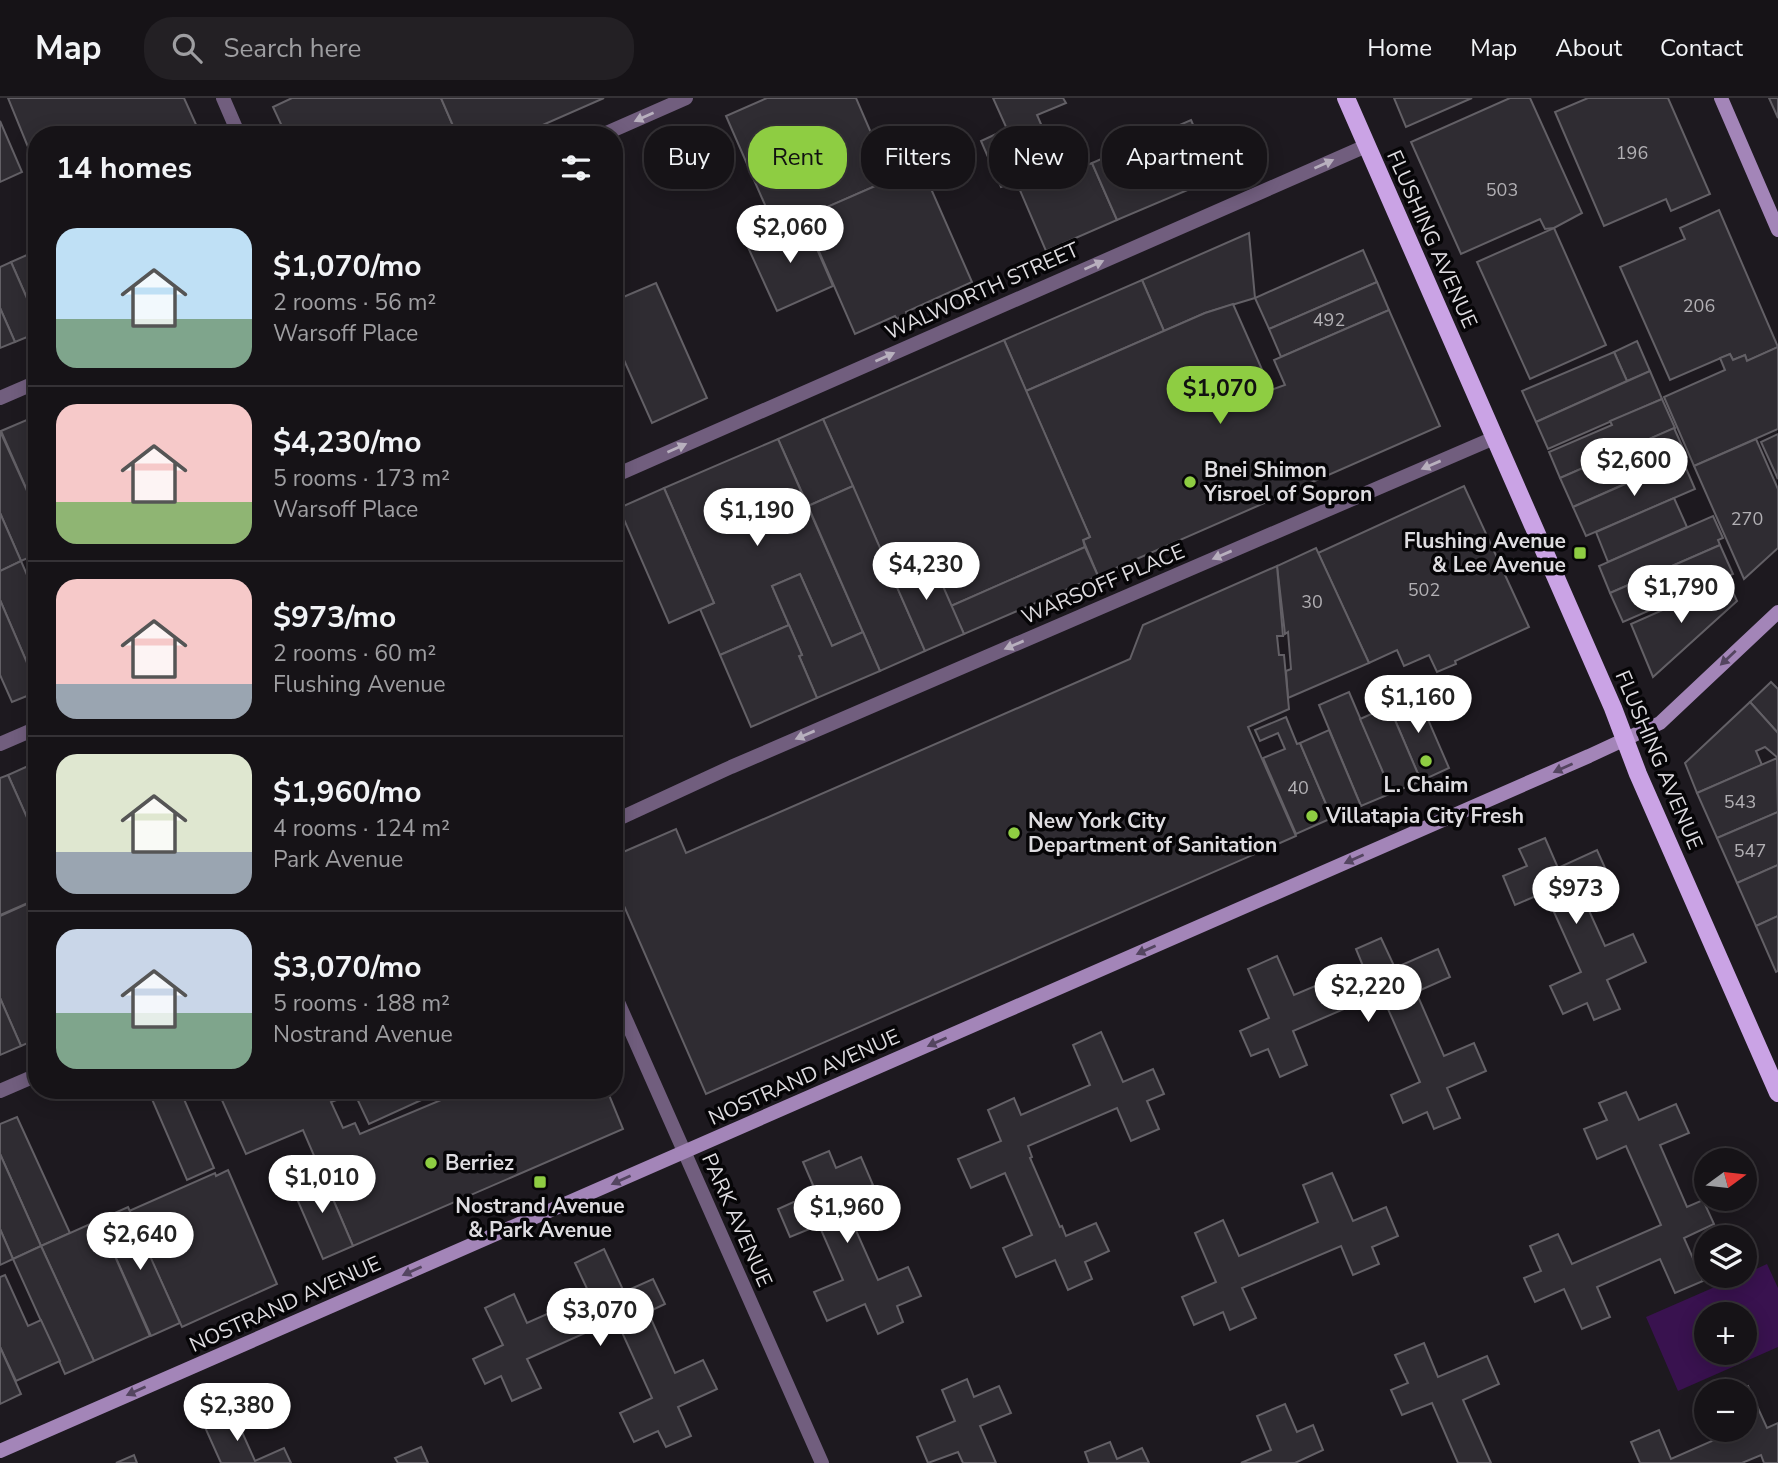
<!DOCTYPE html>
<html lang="en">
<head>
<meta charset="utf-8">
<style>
	body { margin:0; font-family:"Nunito Sans",sans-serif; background:#232024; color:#f1f3f6; height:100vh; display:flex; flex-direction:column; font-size:26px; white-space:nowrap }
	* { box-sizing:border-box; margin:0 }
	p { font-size:23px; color:#9e9ea1 }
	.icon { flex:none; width:38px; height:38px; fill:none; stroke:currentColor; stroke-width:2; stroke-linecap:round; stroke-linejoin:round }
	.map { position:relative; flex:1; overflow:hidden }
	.side { position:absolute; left:28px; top:28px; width:595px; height:973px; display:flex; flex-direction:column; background:#161317; border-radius:28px; box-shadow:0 4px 18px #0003,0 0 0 2px #353236 }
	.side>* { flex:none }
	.banner { position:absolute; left:644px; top:28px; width:665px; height:63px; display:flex; gap:14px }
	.needle { width:46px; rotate:75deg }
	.controls { position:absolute; left:1694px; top:1050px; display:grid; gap:14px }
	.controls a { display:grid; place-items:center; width:63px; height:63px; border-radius:50%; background:#161317; box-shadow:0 4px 18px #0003,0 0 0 2px #353236; font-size:35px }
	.price { position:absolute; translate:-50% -60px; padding:0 16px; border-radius:24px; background:#fff; color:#222; font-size:23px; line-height:46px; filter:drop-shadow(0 2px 4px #0008) }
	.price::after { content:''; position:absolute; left:50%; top:42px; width:21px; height:16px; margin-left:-10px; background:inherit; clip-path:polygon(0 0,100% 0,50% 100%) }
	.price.active { background:#8ecd42; color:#111 }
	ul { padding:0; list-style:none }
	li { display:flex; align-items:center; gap:21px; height:175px; padding:0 28px }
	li+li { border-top:2px solid #353236 }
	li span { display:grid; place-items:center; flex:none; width:196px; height:140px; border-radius:21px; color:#555 }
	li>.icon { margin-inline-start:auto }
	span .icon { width:84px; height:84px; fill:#fffc; stroke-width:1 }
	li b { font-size:30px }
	h2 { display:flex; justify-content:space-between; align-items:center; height:84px; padding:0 28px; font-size:30px }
	.tag { padding:0 24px; border-radius:28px; background:#161317; box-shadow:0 4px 18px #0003,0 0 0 2px #353236; font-size:24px; line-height:63px }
	.tag.active { background:#8ecd42; color:#111 }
	header { display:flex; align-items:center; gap:42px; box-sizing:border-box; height:98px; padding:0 35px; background:#161317; border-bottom:2px solid #353236 }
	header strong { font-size:33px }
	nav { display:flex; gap:38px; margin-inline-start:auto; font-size:24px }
	.search { width:490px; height:63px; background:#232024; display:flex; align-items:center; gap:18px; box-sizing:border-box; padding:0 24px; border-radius:28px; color:#9e9ea1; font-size:26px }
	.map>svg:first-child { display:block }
	.green { fill:#39124f; fill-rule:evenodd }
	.building { fill:#2f2c32; stroke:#636066; stroke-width:2 }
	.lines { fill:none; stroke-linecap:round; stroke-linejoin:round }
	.street { stroke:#715e7e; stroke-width:14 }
	.secondary { stroke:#a385b8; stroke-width:14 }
	.primary { stroke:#caa3e5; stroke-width:18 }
	.oneway { fill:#b8b0be }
	.oneway2 { fill:#544560 }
	.poi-dot { fill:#8ecd42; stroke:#060507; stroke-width:2.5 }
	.labels { text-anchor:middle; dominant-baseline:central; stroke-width:7; stroke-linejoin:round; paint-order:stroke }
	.number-label { font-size:18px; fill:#b2b0b4 }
	.street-label { font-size:21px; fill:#dedce0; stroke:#060507 }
	.poi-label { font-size:21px; font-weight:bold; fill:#dedce0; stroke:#060507; text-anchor:start }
</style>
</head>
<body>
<header>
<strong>Map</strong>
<div class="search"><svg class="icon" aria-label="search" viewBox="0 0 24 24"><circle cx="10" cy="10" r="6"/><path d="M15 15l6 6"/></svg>Search here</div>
<nav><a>Home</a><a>Map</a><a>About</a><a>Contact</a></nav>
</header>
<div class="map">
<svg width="1778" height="1365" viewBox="0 0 1778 1365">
	<rect width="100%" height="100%" fill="#1d191f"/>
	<path class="green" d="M1767,1166L1778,1190V1249L1678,1293L1646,1219L1740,1178H1745V1176ZM1706,1216H1745V1255H1706Z"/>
	<g class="building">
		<path d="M8,0H184L198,31L184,37H37V71Z"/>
		<path d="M292,0H441L457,37H286L273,9Z"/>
		<path d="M441,0H604L520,37H457Z"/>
		<path d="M767,0H856L891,81L776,132L726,18Z"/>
		<path d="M993,0H1063L1066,5L1037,17L1063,77L1092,65L1117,122L1046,153L1016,83L1001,89L981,43L1007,31Z"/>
		<path d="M1394,0H1472L1406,29Z"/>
		<path d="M1510,0H1530L1582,115L1554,130L1545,131L1540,121L1461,156L1411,44Z"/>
		<path d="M1588,0H1668L1710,96L1671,113L1666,101L1604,128L1555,14Z"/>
		<path d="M1769,0H1778V20Z"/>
		<path d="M1191,22L1216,80L1117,122L1092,65Z"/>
		<path d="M0,23L22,74L0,84Z"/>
		<path d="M921,68L972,184L906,214L907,217L897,221L895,218L855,236L804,119Z"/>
		<path d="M1719,112L1778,249L1747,263L1745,257L1733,262L1730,256L1670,282L1620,169L1685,141L1680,130Z"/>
		<path d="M804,121L833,188L777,213L747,147Z"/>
		<path d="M1554,130L1606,247L1530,281L1477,164Z"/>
		<path d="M1249,135L1255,200L1205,215L1164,233L1142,182Z"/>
		<path d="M1363,152L1377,184L1269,231L1255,200Z"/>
		<path d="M36,153L37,154V223L11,164Z"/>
		<path d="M11,164L37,223V235L15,244L0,210V169Z"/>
		<path d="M1142,182L1164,233L1026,293L1004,242Z"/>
		<path d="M1377,184L1389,212L1281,259L1269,231Z"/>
		<path d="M656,185L707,300L652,325L620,253L614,255V203Z"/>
		<path d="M1233,206L1271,292L1285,287L1274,262L1389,212L1440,328L1098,478L1083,442L1090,439L1026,293L1205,215Z"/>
		<path d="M0,210L15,244L0,250Z"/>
		<path d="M1004,242L1090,439L1083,442L1085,449L951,508L928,454L889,471L823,321Z"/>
		<path d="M1637,243L1650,273L1627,283L1614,254Z"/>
		<path d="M1778,249V331L1694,368L1664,299L1725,272L1720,260L1730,256L1733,262L1745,257L1747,263Z"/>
		<path d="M1614,254L1627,283L1536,324L1522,293Z"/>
		<path d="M1650,273L1662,301L1548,351L1536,324Z"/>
		<path d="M1662,301L1675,330L1560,380L1549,354L1612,327L1610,323Z"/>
		<path d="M37,317V339L29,321Z"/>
		<path d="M29,321L37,339V415L1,333Z"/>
		<path d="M823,321L853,388L808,408L778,341Z"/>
		<path d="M1674,330L1687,359L1629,384L1617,355Z"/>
		<path d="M0,333L37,415V456L21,463L0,415Z"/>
		<path d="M1778,336V381L1761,344Z"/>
		<path d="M778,341L863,534L832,548L800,476L772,488L789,527L720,557L700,511L714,505L664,390Z"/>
		<path d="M1756,341L1778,391V450L1744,481L1694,368Z"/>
		<path d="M1617,355L1629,384L1573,409L1560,380Z"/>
		<path d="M1682,361L1695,391L1586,438L1573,409Z"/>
		<path d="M853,388L925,553L880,573L808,408Z"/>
		<path d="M1464,388L1529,529L1455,563L1456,566L1437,574L1429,557L1404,568L1397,552L1369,565L1318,455Z"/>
		<path d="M664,390L714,505L669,525L619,410Z"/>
		<path d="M1674,400L1687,429L1608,464L1596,434Z"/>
		<path d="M0,415L21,463L0,473Z"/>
		<path d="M1713,418L1723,440L1718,442L1720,447L1610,495L1599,468Z"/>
		<path d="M1720,447L1733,476L1623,524L1610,495Z"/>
		<path d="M1085,449L1098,478L964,536L951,508Z"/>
		<path d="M1316,450L1369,565L1288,600L1286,573L1291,571L1288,534L1285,536L1277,468Z"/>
		<path d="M928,454L964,536L925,553L889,471Z"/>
		<path d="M21,463L37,500V588L0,502V473Z"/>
		<path d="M1277,468L1283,538H1277L1279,557H1284L1289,611L1248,629L1296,738L706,996L614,785V758L676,731L686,755L1130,561L1143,527Z"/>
		<path d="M800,476L832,548L863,534L880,573L817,600L799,558L802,557L772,488Z"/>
		<path d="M1728,483L1737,503L1653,579L1631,526Z"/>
		<path d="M0,502L37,588V594L12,604L0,577Z"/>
		<path d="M789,527L802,557L799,558L817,600L751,629L720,557Z"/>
		<path d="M1771,584L1778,591V635L1750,604Z"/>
		<path d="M1407,589L1411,599L1417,596L1449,670L1421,683L1389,608L1397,605L1393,595Z"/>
		<path d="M1349,594L1392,695L1361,708L1319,607Z"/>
		<path d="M1750,604L1778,635V660L1765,649L1756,653L1762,667L1697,695L1685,665Z"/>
		<path d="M1389,608L1421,683L1392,695L1360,621Z"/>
		<path d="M1286,619L1297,646L1300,645L1332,720L1296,736L1263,660L1285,651L1278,635L1260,643L1255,632Z"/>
		<path d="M1329,632L1361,708L1332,720L1300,645Z"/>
		<path d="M1777,660L1778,714L1717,740L1697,695Z"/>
		<path d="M37,664V742L8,677Z"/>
		<path d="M8,677L37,742V801L0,817V680Z"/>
		<path d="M1778,714V767L1737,785L1717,740Z"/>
		<path d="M1545,740L1558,770L1597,752L1610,781L1581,795L1605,848L1633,836L1646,864L1607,882L1620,911L1594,922L1587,905L1563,916L1550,888L1581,874L1545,794L1515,807L1503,778L1527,768L1519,751Z"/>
		<path d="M1778,767V818L1756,828L1737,785Z"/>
		<path d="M29,805L37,822V941L21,948L0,900V818Z"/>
		<path d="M1778,818V873L1776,874L1756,828Z"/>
		<path d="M1381,840L1395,870L1438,851L1450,879L1416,894L1444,958L1474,945L1486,973L1447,990L1460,1020L1434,1031L1427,1014L1403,1025L1391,997L1420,984L1381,895L1293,933L1307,967L1280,979L1268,951L1251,958L1240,933L1269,920L1248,871L1277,858L1294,897L1363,868L1356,851Z"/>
		<path d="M0,900L21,948L0,957Z"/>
		<path d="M1101,934L1123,984L1153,971L1164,996L1147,1003L1159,1031L1131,1043L1117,1010L1028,1048L1032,1059L1030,1060L1060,1129L1062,1128L1066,1138L1096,1125L1109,1153L1085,1164L1092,1181L1068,1192L1055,1162L1016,1179L1003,1150L1032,1137L1005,1075L971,1090L958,1061L1001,1043L988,1012L1014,1000L1021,1017L1090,987L1073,947Z"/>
		<path d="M148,992H180L214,1070L187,1082Z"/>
		<path d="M239,992H342L345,999L331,1004L343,1030L355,1025L360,1036L446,1000L443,992H607L623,1031L353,1148L303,1032L246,1056L221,1000Z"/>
		<path d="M353,992H438L439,994L369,1026Z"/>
		<path d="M1626,994L1639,1022L1676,1006L1689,1035L1660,1047L1687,1109L1703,1102L1714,1126L1684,1140L1703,1183L1675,1195L1660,1161L1597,1189L1610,1219L1582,1231L1564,1191L1535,1204L1524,1180L1541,1173L1530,1148L1558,1136L1572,1166L1661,1127L1626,1048L1597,1061L1584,1031L1607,1022L1599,1005Z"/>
		<path d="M17,1019L70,1135L41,1148L0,1056V1026Z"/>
		<path d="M829,1053L836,1070L861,1059L873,1087L842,1101L878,1182L908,1169L921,1198L897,1208L903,1224L878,1236L865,1206L827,1223L814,1194L843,1182L819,1127L790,1139L778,1111L816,1094L803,1064Z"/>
		<path d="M0,1056L41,1148L13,1161L0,1131Z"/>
		<path d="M228,1072L277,1186L182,1229L129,1113L215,1075L216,1078Z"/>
		<path d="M321,1073L353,1148L323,1161L291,1087Z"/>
		<path d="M1332,1075L1353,1123L1386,1109L1398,1138L1372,1149L1379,1166L1353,1177L1341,1148L1242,1190L1256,1220L1230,1232L1223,1214L1194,1227L1182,1199L1216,1184L1195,1135L1223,1122L1239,1158L1318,1124L1303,1087Z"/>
		<path d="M128,1109L180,1225L151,1238L99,1122Z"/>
		<path d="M99,1122L150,1238L94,1263L41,1148Z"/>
		<path d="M0,1131L13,1161L0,1167Z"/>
		<path d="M41,1148L94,1263L65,1276L13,1161Z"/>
		<path d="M604,1151L624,1194L653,1181L665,1206L648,1214L675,1275L703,1262L717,1291L678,1309L691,1338L666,1349L658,1333L634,1344L620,1315L652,1300L616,1221L527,1261L541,1290L512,1303L501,1278L485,1286L473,1261L503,1247L485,1210L514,1196L527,1225L590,1197L575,1165Z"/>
		<path d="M5,1177L28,1228L41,1222L60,1263L16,1283L0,1249V1179Z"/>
		<path d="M1424,1245L1438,1279L1487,1258L1499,1286L1463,1302L1491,1365H1458L1432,1305L1402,1317L1391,1292L1408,1285L1395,1257Z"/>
		<path d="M0,1249L21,1296L0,1306Z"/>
		<path d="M967,1281L974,1299L999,1288L1011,1315L980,1328L996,1365H963L958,1354L928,1365L917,1339L955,1323L942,1292Z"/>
		<path d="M1748,1288L1767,1330L1778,1325V1365H1764L1761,1357L1742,1365H1640L1631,1344L1659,1332L1671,1361L1735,1333L1734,1332H1745V1293H1735Z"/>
		<path d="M1285,1306L1297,1334L1313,1327L1323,1352L1295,1365H1241L1271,1352L1257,1318Z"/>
		<path d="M233,1314L255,1363L284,1350L291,1365H221L204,1327Z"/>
		<path d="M1110,1344L1117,1361L1142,1350L1149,1365H1089L1085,1354Z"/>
		<path d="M421,1349L428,1365H398L395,1360Z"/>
		<path d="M134,1357L137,1365H116Z"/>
	</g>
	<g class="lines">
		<g class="street">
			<path d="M223,0L239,37"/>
			<path d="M602,37L686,0"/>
			<path d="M0,300L37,284"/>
			<path d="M614,378L1366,48"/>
			<path d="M0,646L37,630"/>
			<path d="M614,723L731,669L1494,340"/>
			<path d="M614,895L822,1365"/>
			<path d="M0,993L37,977"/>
		</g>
		<g class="secondary">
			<path d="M1721,0L1778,132"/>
			<path d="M0,1353L1589,658L1660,625L1778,514"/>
		</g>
		<path class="primary" d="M1346,0L1613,610L1638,676L1778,995"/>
	</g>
	<defs><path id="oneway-solid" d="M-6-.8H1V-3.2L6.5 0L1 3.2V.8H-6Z" transform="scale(1.75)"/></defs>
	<g class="oneway">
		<use href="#oneway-solid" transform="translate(644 19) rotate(156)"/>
		<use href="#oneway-solid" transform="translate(1324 66) rotate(-24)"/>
		<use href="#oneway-solid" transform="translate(1094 167) rotate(-24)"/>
		<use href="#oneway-solid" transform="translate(885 259) rotate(-24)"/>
		<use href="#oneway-solid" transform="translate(677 350) rotate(-24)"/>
		<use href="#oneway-solid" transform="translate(1431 367) rotate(157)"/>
		<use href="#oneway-solid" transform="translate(1222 457) rotate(157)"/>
		<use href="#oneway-solid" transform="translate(1014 547) rotate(157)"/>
		<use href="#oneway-solid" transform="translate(805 637) rotate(157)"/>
	</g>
	<g class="oneway2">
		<use href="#oneway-solid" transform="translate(1728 560) rotate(137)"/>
		<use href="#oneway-solid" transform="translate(1563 670) rotate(156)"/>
		<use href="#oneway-solid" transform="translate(1354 761) rotate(156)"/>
		<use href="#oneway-solid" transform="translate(1146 852) rotate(156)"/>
		<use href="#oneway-solid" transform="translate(937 944) rotate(156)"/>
		<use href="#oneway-solid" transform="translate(621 1082) rotate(156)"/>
		<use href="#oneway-solid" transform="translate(412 1173) rotate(156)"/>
		<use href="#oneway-solid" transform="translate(136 1293) rotate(156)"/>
	</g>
	<g class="poi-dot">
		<circle cx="1190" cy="384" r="7"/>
		<rect x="1573" y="448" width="14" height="14" rx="3.5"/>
		<circle cx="1426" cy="663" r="7"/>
		<circle cx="1312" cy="718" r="7"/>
		<circle cx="1014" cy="735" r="7"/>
		<circle cx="431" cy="1065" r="7"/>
		<rect x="533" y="1077" width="14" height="14" rx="3.5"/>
	</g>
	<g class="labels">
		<g class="number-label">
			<text x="1632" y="55">196</text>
			<text x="1502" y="92">503</text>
			<text x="1699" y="208">206</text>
			<text x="1329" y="222">492</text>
			<text x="1747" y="421">270</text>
			<text x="1424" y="492">502</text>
			<text x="1312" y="504">30</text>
			<text x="1298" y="690">40</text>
			<text x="1740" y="704">543</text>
			<text x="1750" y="753">547</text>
		</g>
		<g class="street-label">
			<text transform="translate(1432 141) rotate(66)">FLUSHING AVENUE</text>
			<text transform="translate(982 193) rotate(-24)">WALWORTH STREET</text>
			<text transform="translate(1103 486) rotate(-23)">WARSOFF PLACE</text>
			<text transform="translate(1659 662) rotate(67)">FLUSHING AVENUE</text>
			<text transform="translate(804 979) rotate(-24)">NOSTRAND AVENUE</text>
			<text transform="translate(737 1122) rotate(66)">PARK AVENUE</text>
			<text transform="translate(285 1206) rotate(-24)">NOSTRAND AVENUE</text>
		</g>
		<g class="poi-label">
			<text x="1204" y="372">Bnei Shimon<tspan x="1204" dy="24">Yisroel of Sopron</tspan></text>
			<text x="1566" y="443" text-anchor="end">Flushing Avenue<tspan x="1566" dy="24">&amp; Lee Avenue</tspan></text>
			<text x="1426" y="687" text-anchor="middle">L. Chaim</text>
			<text x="1326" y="718">Villatapia City Fresh</text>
			<text x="1028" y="723">New York City<tspan x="1028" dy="24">Department of Sanitation</tspan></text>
			<text x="445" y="1065">Berriez</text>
			<text x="540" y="1108" text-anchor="middle">Nostrand Avenue<tspan x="540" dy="24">&amp; Park Avenue</tspan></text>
		</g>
	</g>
</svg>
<div class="controls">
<a><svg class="needle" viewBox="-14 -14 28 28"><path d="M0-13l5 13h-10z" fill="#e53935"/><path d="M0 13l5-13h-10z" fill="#9e9ea1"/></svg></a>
<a><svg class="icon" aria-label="layers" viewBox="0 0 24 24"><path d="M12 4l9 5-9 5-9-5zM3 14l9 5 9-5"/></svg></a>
<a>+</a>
<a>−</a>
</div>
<b class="price" style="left:790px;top:167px">$2,060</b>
<b class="price active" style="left:1220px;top:328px">$1,070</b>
<b class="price" style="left:1634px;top:400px">$2,600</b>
<b class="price" style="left:757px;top:450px">$1,190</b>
<b class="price" style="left:926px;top:504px">$4,230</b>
<b class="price" style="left:1681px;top:527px">$1,790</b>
<b class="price" style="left:1418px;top:637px">$1,160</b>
<b class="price" style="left:1576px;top:828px">$973</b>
<b class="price" style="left:1368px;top:926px">$2,220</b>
<b class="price" style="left:322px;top:1117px">$1,010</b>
<b class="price" style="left:847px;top:1147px">$1,960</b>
<b class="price" style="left:140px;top:1174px">$2,640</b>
<b class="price" style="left:600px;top:1250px">$3,070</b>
<b class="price" style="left:237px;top:1345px">$2,380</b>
<div class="banner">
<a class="tag">Buy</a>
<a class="tag active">Rent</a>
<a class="tag">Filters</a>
<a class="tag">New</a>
<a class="tag">Apartment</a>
</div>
<section class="side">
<h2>14 homes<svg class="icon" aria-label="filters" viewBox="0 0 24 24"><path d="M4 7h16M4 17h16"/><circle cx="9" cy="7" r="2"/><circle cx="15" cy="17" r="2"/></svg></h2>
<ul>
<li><span style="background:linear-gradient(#bfe0f5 65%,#7fa58c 0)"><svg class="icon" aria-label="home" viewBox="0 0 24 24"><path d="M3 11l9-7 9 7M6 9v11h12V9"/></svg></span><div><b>$1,070/mo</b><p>2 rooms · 56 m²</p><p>Warsoff Place</p></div></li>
<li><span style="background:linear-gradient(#f6c9c9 70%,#8fb573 0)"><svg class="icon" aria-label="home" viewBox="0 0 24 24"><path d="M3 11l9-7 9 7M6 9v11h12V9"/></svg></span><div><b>$4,230/mo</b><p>5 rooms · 173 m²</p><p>Warsoff Place</p></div></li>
<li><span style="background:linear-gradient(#f6c9c9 75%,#9aa5b1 0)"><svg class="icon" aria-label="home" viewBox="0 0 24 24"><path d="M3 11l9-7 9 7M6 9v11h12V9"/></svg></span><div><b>$973/mo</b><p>2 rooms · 60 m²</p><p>Flushing Avenue</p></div></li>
<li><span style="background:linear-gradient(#dfe7d0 70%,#9aa5b1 0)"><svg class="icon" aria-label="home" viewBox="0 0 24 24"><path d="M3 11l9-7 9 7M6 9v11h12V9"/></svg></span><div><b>$1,960/mo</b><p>4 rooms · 124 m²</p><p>Park Avenue</p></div></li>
<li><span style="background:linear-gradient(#c9d6e8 60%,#7fa58c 0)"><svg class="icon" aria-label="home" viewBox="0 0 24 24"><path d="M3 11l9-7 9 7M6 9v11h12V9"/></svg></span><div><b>$3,070/mo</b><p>5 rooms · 188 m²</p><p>Nostrand Avenue</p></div></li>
</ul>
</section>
</div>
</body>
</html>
